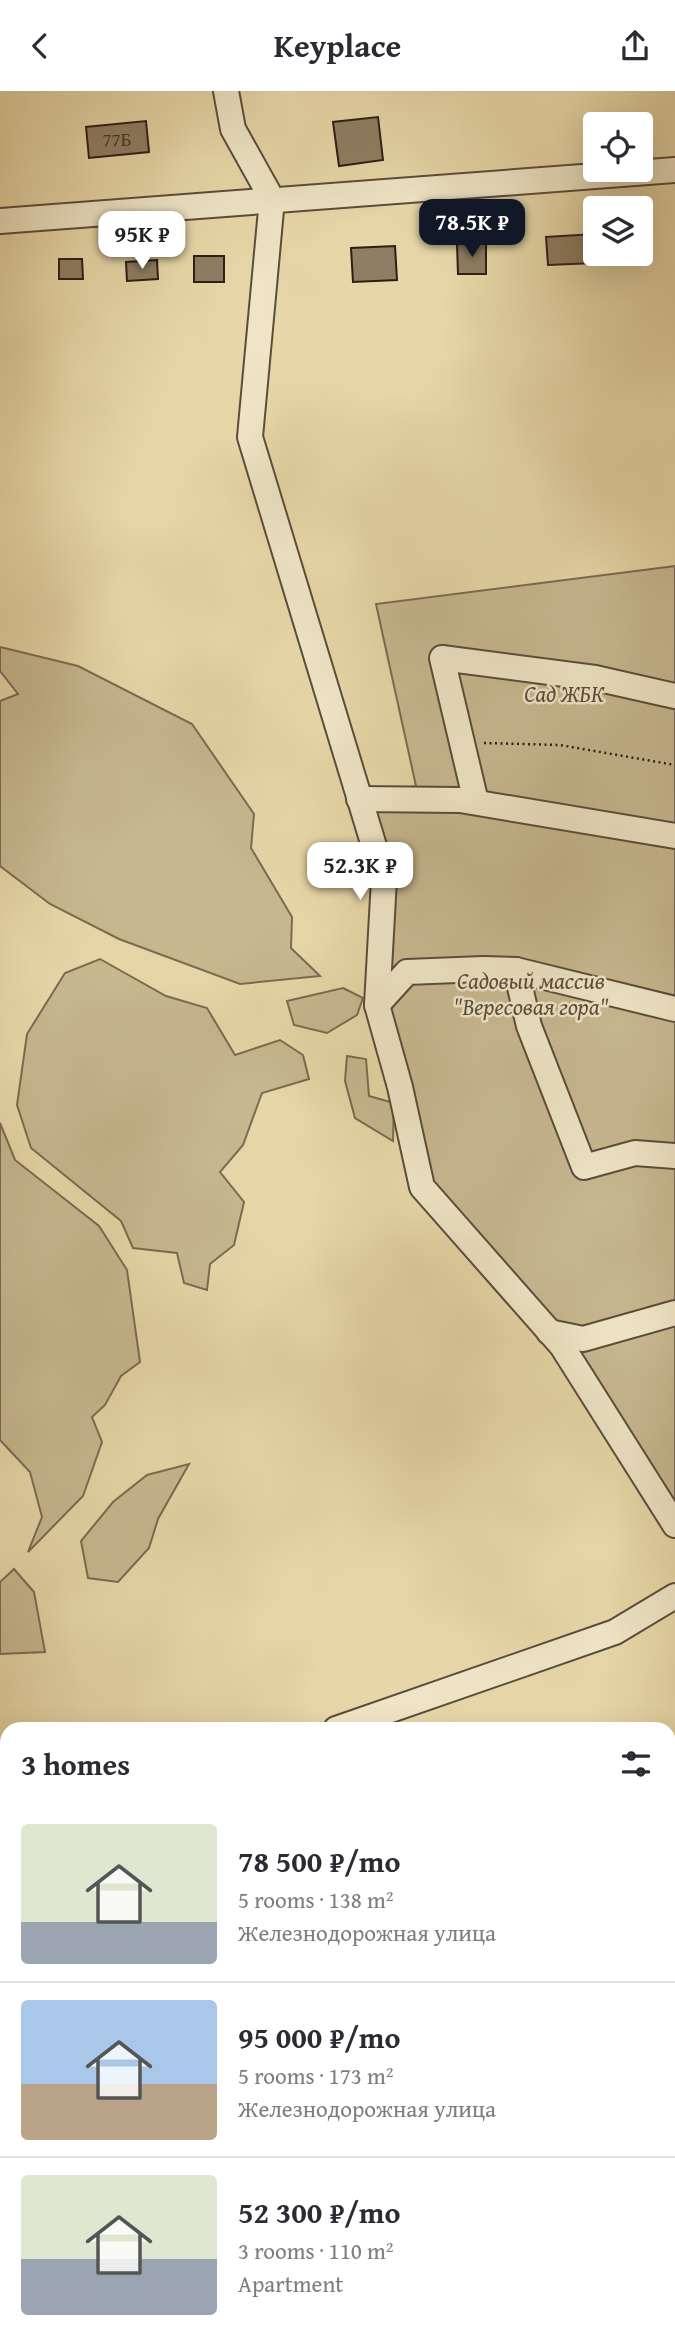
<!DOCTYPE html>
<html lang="en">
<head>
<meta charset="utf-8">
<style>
	body { margin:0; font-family:"Gentium Book Plus",serif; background:#f2f2f3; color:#2b2b33; height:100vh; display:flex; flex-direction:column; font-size:26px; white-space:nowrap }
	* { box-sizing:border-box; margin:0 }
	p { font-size:23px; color:#7c7c81 }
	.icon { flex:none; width:38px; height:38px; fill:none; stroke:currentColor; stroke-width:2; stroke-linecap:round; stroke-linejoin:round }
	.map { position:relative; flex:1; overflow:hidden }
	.side { position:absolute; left:0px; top:1631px; width:676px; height:625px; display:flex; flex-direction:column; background:#fff; border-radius:21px 21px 0 0; box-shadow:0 7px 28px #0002 }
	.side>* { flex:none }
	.fabs { position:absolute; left:583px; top:21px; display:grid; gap:14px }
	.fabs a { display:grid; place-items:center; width:70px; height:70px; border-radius:7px; background:#fff; box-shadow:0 7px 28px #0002; font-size:35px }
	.price { position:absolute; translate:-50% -60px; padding:0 16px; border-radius:14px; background:#fff; color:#222; font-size:23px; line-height:46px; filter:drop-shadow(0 2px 4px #0008) }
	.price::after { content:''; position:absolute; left:50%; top:42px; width:21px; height:16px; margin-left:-10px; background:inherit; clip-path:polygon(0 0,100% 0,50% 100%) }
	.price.on { background:#111827; color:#fff }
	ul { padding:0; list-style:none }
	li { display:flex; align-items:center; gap:21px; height:175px; padding:0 21px }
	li+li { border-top:2px solid #e1e1e2 }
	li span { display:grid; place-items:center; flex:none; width:196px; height:140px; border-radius:7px; color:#555 }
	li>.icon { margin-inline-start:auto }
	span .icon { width:84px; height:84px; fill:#fffc; stroke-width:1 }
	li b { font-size:30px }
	h2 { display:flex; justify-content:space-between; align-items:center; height:84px; padding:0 21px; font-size:30px }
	header { display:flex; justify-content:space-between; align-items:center; height:91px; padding:0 21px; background:#fff; font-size:32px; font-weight:700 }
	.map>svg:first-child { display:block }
	.green { fill:#c7b890; stroke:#7a6b54; stroke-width:2 }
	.building { fill:#8e7e63; stroke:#2d1e18; stroke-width:2 }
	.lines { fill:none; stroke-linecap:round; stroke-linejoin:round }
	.minor-casing { stroke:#5c4c3c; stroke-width:28 }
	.path { stroke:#2d1e18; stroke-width:2.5; stroke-dasharray:2 3.5; stroke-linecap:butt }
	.minor { stroke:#efe5c6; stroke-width:24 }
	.labels { text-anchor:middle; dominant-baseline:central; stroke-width:5; stroke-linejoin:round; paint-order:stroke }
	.number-label { font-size:19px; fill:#45362b }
	.park-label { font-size:23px; font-style:italic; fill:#5b4c3c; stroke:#efe5c6 }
</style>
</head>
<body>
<header><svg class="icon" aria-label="back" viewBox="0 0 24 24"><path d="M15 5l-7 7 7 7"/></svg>Keyplace<svg class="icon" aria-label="share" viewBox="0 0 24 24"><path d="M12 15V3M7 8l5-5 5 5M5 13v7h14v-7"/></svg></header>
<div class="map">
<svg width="675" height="2255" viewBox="0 0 675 2255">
	<rect width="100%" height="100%" fill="#e7d7a8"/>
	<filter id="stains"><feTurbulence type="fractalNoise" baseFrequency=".00286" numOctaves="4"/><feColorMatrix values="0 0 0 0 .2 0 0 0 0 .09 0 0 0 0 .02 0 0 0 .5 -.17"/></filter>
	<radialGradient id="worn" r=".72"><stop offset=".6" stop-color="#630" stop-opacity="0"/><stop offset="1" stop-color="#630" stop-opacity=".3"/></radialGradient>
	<g class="green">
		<path d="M675,475V1416L427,1088L386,915L371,702L416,695L376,513Z"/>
		<path d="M0,556L78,575L192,633L254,723L251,757L292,826L291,857L320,885L240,893L119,848L50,813L0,775V610L18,603L0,580Z"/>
		<path d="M100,868L166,905L207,917L235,964L280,949L303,964L309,988L262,1002L243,1054L220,1081L244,1111L234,1154L210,1173L207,1199L184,1192L177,1162L133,1157L121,1130L31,1057L17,1014L27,943L65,882Z"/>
		<path d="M343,897L363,907L357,924L327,942L294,934L287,910Z"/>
		<path d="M347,965L366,968L369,1005L394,1012L393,1050L355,1027L345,990Z"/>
		<path d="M0,1032L15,1069L99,1135L127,1179L140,1271L121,1285L105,1314L92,1326L102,1351L83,1405L28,1461L42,1426L30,1381L0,1349Z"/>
		<path d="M189,1373L158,1428L149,1457L118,1491L88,1487L81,1450L113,1411L147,1384Z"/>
		<path d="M14,1478L34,1501L45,1561L0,1563V1491Z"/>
		<path d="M675,1683V2255H353L351,2249H668V1686Z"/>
		<path d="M0,2069H7V2160L0,2150Z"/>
		<path d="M0,2190L7,2199V2249H45L50,2255H0Z"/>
		<path d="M70,2249H292L295,2255H74Z"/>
	</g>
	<g class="building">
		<path d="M378,26L383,69L339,75L333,31Z"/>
		<path d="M146,30L149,61L89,67L86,36Z"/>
		<path d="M595,143V172L548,174L546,146Z"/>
		<path d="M457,153H486V183H458Z"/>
		<path d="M395,155L397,189L353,191L351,157Z"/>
		<rect x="194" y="165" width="30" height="26"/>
		<path d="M59,168H82L83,188H59Z"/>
		<path d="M157,169L158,188L127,190L126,171Z"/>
	</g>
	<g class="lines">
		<defs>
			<g id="minor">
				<path d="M226,0L233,38L272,108L250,346L384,788L377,914L400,996L422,1096L562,1255L675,1434"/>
				<path d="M0,130L675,79"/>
				<path d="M359,708L460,709L675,745"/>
				<path d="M476,711L442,567L595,587L675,605"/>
				<path d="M516,879L529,935L584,1076L635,1062L675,1065"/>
				<path d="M377,914L407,881L483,878L516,879L675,918"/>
				<path d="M549,1241L583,1248L675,1222"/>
				<path d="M336,1638L615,1541L675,1505"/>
				<path d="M0,1731L7,1729"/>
			</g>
		</defs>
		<use href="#minor" class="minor-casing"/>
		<path class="path" d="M484,652L560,654L675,674"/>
		<use href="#minor" class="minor"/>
	</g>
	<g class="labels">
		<g class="number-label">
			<text x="117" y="48">77Б</text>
		</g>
		<g class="park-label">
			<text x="564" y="602">Сад ЖБК</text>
			<text x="531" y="889">Садовый массив<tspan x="531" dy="26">"Вересовая гора"</tspan></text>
		</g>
	</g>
	<rect width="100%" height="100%" filter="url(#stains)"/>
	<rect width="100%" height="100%" fill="url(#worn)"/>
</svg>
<div class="fabs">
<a><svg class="icon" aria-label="locate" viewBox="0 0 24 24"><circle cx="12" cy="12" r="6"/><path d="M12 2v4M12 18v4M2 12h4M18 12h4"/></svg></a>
<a><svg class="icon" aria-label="layers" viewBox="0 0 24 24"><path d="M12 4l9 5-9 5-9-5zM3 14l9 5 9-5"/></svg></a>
</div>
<b class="price on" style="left:472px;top:168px">78.5K ₽</b>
<b class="price" style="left:142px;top:180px">95K ₽</b>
<b class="price" style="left:360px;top:811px">52.3K ₽</b>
<section class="side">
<h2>3 homes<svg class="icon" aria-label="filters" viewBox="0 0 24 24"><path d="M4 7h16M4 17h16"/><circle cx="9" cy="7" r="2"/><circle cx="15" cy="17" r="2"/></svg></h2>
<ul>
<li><span style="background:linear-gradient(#dfe7d0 70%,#9aa5b1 0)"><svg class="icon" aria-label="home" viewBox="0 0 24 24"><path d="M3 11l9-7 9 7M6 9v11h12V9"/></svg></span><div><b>78 500 ₽/mo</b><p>5 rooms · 138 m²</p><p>Железнодорожная улица</p></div></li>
<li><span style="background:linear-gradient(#a9c7e8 60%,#b9a48a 0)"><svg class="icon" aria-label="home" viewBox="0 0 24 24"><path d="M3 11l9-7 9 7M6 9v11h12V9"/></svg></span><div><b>95 000 ₽/mo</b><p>5 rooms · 173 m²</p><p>Железнодорожная улица</p></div></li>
<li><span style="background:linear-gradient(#dfe7d0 60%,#9aa5b1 0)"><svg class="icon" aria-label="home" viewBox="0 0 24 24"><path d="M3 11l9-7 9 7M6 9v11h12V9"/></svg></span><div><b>52 300 ₽/mo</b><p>3 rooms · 110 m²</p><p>Apartment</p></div></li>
</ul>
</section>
</div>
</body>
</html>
